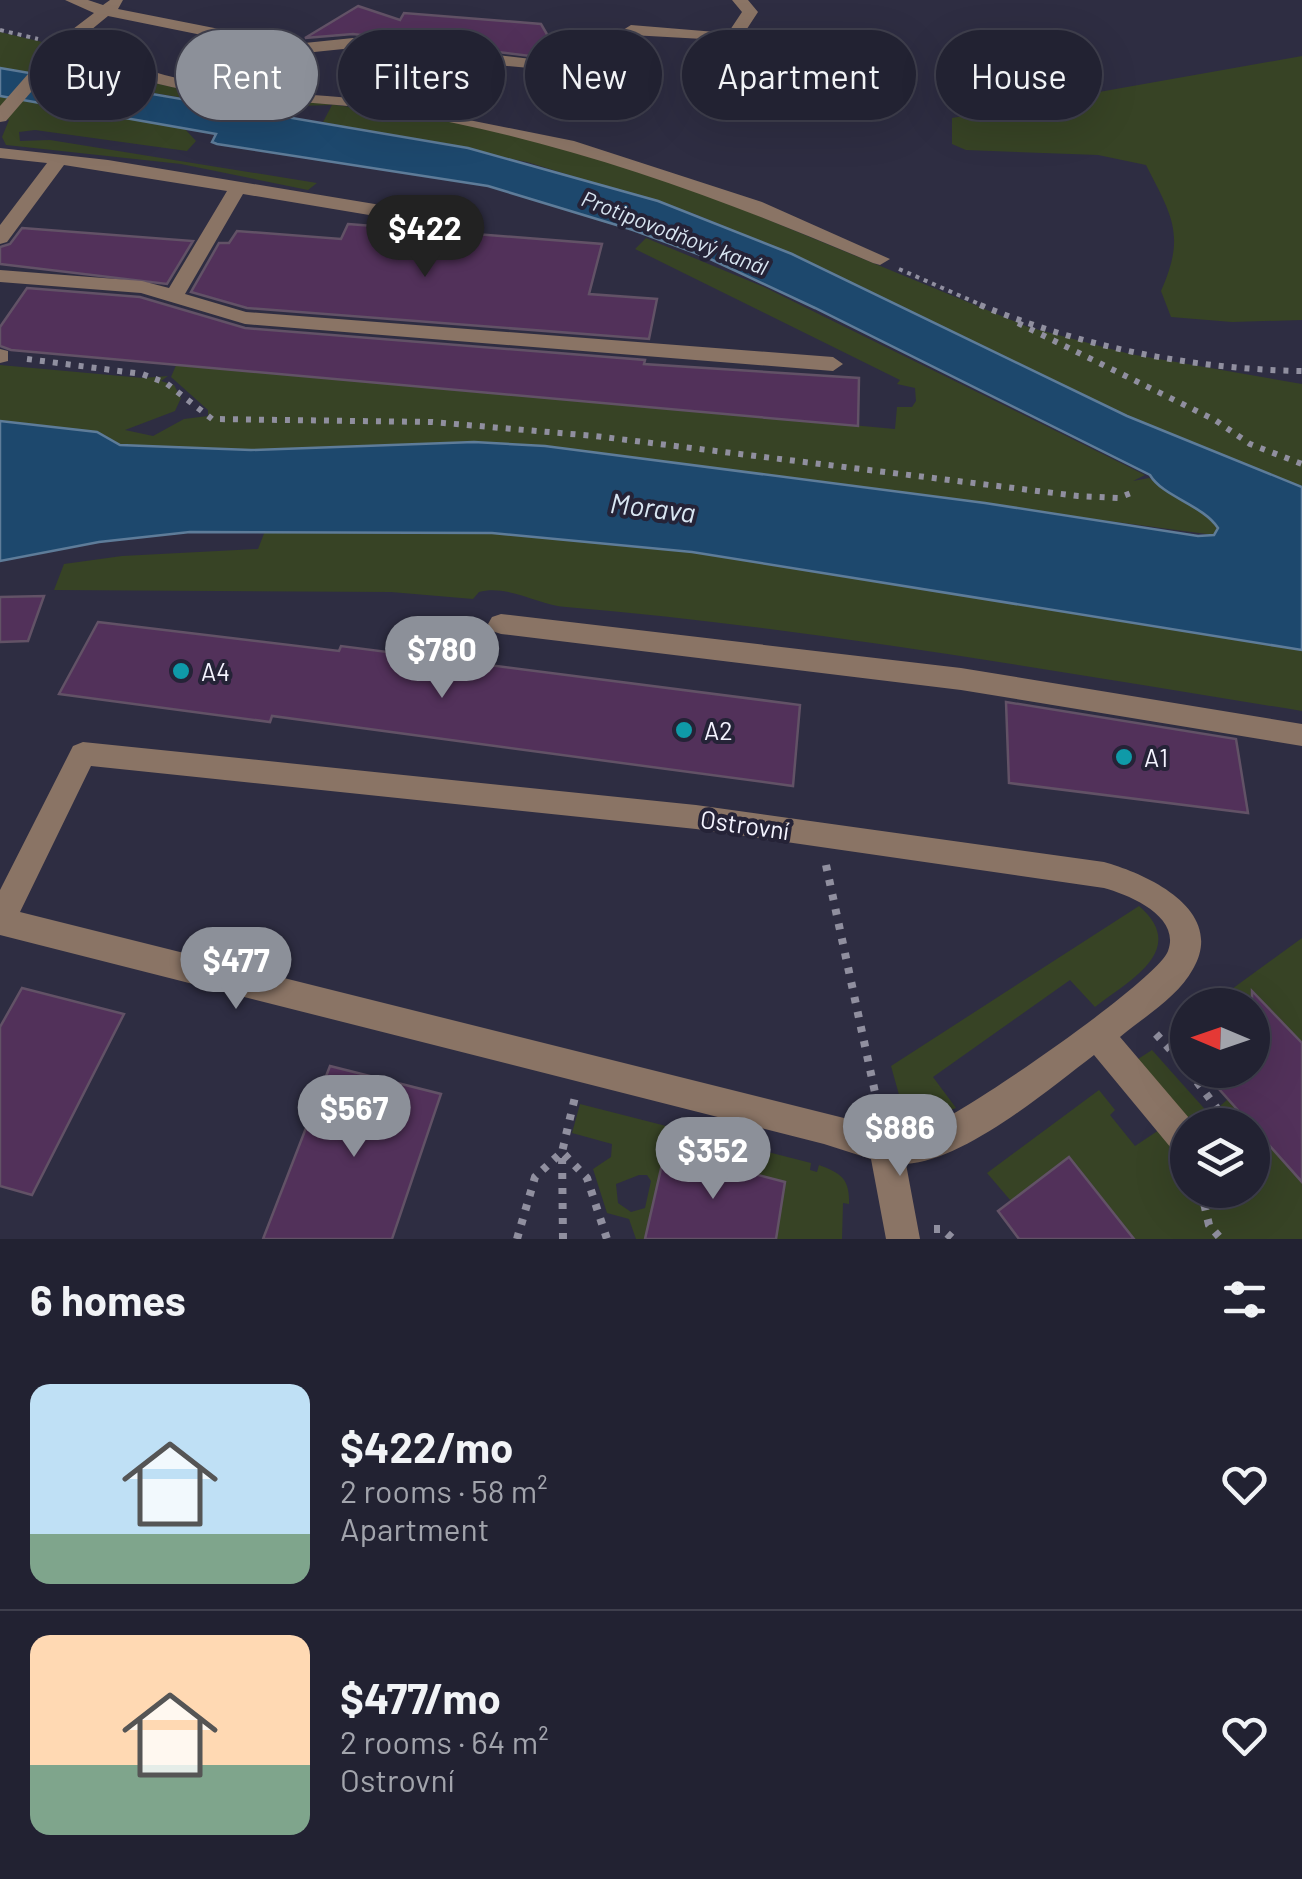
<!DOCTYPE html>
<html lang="en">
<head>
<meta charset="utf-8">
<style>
	body { margin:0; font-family:Barlow,sans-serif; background:#2e2f3e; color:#f1f3f6; height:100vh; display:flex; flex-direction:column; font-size:38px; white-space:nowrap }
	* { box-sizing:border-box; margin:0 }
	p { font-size:32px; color:#a2a4ac }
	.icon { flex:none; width:55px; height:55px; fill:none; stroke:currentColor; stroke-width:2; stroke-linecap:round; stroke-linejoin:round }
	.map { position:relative; height:1239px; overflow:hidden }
	.details { display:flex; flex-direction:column; background:#222232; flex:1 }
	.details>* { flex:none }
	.banner { position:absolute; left:30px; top:30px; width:1242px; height:90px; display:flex; gap:20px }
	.needle { width:65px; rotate:272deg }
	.controls { position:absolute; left:1170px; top:988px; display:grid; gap:20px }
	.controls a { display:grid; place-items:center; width:100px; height:100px; border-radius:50%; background:#222232; box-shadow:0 10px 40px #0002,0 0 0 2px #3f3f4d; font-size:50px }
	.price { position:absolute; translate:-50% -85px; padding:0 22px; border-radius:35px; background:#8c9099; color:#fff; font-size:32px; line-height:65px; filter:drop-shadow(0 2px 5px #0008) }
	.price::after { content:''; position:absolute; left:50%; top:60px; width:30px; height:22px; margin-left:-15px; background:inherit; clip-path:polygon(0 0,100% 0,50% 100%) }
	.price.on { background:#222; color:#fff }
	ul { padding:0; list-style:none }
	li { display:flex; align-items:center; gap:30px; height:250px; padding:0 30px }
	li+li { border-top:2px solid #3f3f4d }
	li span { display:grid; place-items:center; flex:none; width:280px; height:200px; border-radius:20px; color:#555 }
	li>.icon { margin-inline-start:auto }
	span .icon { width:120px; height:120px; fill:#fffc; stroke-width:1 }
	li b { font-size:42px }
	h2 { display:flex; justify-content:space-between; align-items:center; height:120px; padding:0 30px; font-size:42px }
	.chip { padding:0 35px; border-radius:45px; background:#222232; box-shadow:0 10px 40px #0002,0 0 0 2px #3f3f4d; font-size:35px; line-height:90px }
	.chip.on { background:#8c9099; color:#fff }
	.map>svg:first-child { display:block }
	.green { fill:#374325; fill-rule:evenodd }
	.water { fill:#1d486d; stroke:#5e7c99; stroke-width:2.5 }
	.building { fill:#52315a; stroke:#625266; stroke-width:2.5 }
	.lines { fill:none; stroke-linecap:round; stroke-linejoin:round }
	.path-far2 { stroke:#908f9f; stroke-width:4; stroke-dasharray:4 5; stroke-linecap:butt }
	.path-far1 { stroke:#908f9f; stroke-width:6; stroke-dasharray:5 8; stroke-linecap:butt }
	.path { stroke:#908f9f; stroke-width:8; stroke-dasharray:6 9; stroke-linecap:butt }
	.minor { fill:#8a7465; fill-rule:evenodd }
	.culture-dot { fill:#0f9aa8; stroke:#252337; stroke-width:4 }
	.labels { text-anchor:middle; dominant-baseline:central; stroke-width:8; stroke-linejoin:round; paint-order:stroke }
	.far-water-label { font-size:22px; font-style:italic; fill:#d9e6f2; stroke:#252337 }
	.poi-label { font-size:25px; fill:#f4f4ff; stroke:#252337; text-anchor:start }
	.street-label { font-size:25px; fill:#f4f4ff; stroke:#252337 }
	.water-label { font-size:28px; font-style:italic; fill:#d9e6f2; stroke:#252337 }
</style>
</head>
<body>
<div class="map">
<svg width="1302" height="1239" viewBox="0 0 1302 1239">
	<rect width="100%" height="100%" fill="#2e2d42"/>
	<g class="green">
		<path d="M0,32L42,42L37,55L57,57C80,41 90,61 112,69C157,88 210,93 258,103L252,109L0,68Z"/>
		<path d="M1302,56V320L1232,322L1171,317L1161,291C1186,235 1172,216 1146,165L1098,155L966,150L952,144V118Z"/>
		<path d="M0,96L184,128L196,141L187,151L35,130L19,132L20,141L50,140L317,183L308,190L181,164L6,145L2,137L9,120L0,118Z"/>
		<path d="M304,101L436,118L553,145L689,187L1028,327L1130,354L1302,384V487L1127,416L792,254L692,213L527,162L323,122L332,105L296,106Z"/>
		<path d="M646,238L764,287L1145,475L1133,481L1149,478L1211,518L1218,528L1214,535L545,446L474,442L251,450L120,445L97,432L0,421V365L143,378L168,376L161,381L174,385L181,398L175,411L125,430L153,436L184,419L208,416V410L171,377L177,363L895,429L897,407H912L916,401L915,388L897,384L900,380L635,249Z"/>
		<path d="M265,531L492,533L692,552L1302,650V711C1058,672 813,628 566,607C538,605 507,584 479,592L473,599L391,592L54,590L64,564L122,556L258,549Z"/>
		<path d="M1139,906C1190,950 1128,981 1095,1007L1070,980L933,1077L956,1108L930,1118L906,1120L891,1066Z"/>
		<path d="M1302,938V1043L1268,1007L1253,1017L1252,1005H1210Z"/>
		<path d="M1152,1050L1210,1115L1228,1099L1251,1125H1189L1135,1061Z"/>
		<path d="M1099,1090L1115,1110L1110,1115L1135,1146L1159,1130L1187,1161L1188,1190H1252L1253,1126L1302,1182V1239H1134L1069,1157L1011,1201L987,1173Z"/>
		<path d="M580,1104L811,1163L810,1170L817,1172L819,1165C841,1173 850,1179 849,1204L843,1203L842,1239H776L785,1182L666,1151L645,1239H636L629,1219L607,1213L593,1169L611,1157L612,1144L572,1133ZM639,1175H647L651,1181L645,1208L631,1212L618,1203L616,1184Z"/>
	</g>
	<path class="water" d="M0,68L468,148L658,201L792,254L1127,416L1302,487V650L692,552L492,533L190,532L99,542L0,561V421L97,432L120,445L251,450L474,442L545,446L985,503L1198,536L1214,535L1218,528C1203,505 1163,497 1150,475L815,308L706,257L633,230L488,186L217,144L212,142L216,134L0,96Z"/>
	<g class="building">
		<path d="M358,6L400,20L404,13L541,24L562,60L353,34L305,38Z"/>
		<path d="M348,224L602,244L589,294L657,299L649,339L247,308L191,292L219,243H229L237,231L341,239Z"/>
		<path d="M22,228L193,241L167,284L0,264V247L10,244Z"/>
		<path d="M27,288L140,297L245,328L645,360L644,364L859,378L858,426L11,350L0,346V327Z"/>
		<path d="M44,596L28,641L0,642V597Z"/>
		<path d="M98,622L339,651L341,646L800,705L793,786L272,716L270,722L59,694Z"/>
		<path d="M1006,702L1236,739L1248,813L1009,783Z"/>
		<path d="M22,988L124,1014L32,1195L0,1186V1027Z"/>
		<path d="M1252,991L1302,1043V1182L1202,1070H1252Z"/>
		<path d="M330,1066L441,1094L392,1239H263Z"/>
		<path d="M665,1151L785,1182L776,1239H645Z"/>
		<path d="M1069,1157L1134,1239H1019L998,1211Z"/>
	</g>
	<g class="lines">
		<g class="path-far2">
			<path d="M0,30L38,39"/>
			<path d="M899,269L986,307"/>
		</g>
		<g class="path-far1">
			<path d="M980,305C1083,347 1191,369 1302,371"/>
			<path d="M1018,323L1215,420L1250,444L1302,464"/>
			<path d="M27,359L142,374L166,383L212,419L432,422L595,436L1078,496L1118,498L1131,493"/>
		</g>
		<g class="path">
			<path d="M826,865L879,1111"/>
			<path d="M1156,1034L1188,1069"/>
			<path d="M1188,1070L1216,1107L1222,1125"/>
			<path d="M1201,1190L1209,1225L1221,1239"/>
			<path d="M934,1229H942L953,1239"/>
			<path d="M517,1239L535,1177L562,1152L587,1178L607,1239"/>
			<path d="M563,1239L562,1152L575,1097"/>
		</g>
		<g class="minor">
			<path d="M65,0H88L103,5L110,0H123L118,9L295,44L353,38L557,62V68L551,70L410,57L369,100L574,141L762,202L890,259L880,265L873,263C719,197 561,139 395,112C286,94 167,109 70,47L6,121L0,122V106L56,42L94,13ZM108,16L295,54L353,48L394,55L351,98C259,90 160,90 80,39Z"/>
			<path d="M732,0H748L758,12L739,41L631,35L623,30L631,25L728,33L742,12Z"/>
			<path d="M0,148L108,160L429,213L438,219L429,225L243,194L185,294L246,312L833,357L843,364L833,371L245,324L141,293L0,282V270L142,281L169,288L227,191L64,165L7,242L0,244V225L47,163L0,158Z"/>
			<path d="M0,349L8,351V361L0,363Z"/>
			<path d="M501,614L961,668L1302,724V746L961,690L501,634L492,631L488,624L492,617Z"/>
			<path d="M83,742L696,805L1104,862C1147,874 1227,910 1193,969C1178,997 1144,1017 1120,1037L1195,1125H1188V1158L1176,1154L1094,1055C1048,1090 964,1161 906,1164L920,1239H886L871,1159L824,1144L0,935V890L73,746ZM91,766L696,829L1104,888C1129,895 1181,916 1168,951C1157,981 962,1115 927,1127C914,1132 901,1130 888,1129L20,912Z"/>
		</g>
	</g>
	<g class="culture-dot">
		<circle cx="181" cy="671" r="10"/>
		<circle cx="684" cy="730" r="10"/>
		<circle cx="1124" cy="757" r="10"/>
	</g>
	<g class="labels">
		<g class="far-water-label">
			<text transform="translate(675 232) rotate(21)">Protipovodňový kanál</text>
		</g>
		<g class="poi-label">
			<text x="201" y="671">A4</text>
			<text x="704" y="730">A2</text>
			<text x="1144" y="757">A1</text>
		</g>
		<g class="street-label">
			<text transform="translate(745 824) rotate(8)">Ostrovní</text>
		</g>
		<g class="water-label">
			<text transform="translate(653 507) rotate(7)">Morava</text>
		</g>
	</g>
</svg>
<div class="controls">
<a><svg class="needle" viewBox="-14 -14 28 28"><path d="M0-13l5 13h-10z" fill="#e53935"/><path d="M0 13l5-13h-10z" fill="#a2a4ac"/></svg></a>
<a><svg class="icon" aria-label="layers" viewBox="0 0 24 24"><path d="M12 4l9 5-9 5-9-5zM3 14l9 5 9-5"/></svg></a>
</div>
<b class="price on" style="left:425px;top:280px">$422</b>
<b class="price" style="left:442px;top:701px">$780</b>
<b class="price" style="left:236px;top:1012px">$477</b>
<b class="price" style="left:354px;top:1160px">$567</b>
<b class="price" style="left:900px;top:1179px">$886</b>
<b class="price" style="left:713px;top:1202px">$352</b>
<div class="banner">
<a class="chip">Buy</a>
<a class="chip on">Rent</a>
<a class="chip">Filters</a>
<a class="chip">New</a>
<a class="chip">Apartment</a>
<a class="chip">House</a>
</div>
</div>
<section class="details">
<h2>6 homes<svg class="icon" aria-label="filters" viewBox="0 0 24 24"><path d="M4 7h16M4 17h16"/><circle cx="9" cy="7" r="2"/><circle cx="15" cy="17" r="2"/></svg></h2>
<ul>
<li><span style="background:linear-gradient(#bfe0f5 75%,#7fa58c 0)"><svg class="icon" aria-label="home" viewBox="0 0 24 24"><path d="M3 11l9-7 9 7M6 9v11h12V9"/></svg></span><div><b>$422/mo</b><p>2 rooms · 58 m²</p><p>Apartment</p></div><svg class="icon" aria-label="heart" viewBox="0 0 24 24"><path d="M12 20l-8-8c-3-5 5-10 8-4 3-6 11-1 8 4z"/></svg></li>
<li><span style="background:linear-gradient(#ffd9b3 65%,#7fa58c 0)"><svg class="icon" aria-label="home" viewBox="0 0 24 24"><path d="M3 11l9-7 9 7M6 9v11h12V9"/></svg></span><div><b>$477/mo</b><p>2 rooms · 64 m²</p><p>Ostrovní</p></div><svg class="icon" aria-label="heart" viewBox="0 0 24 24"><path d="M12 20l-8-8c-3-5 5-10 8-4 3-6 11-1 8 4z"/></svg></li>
</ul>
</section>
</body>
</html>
